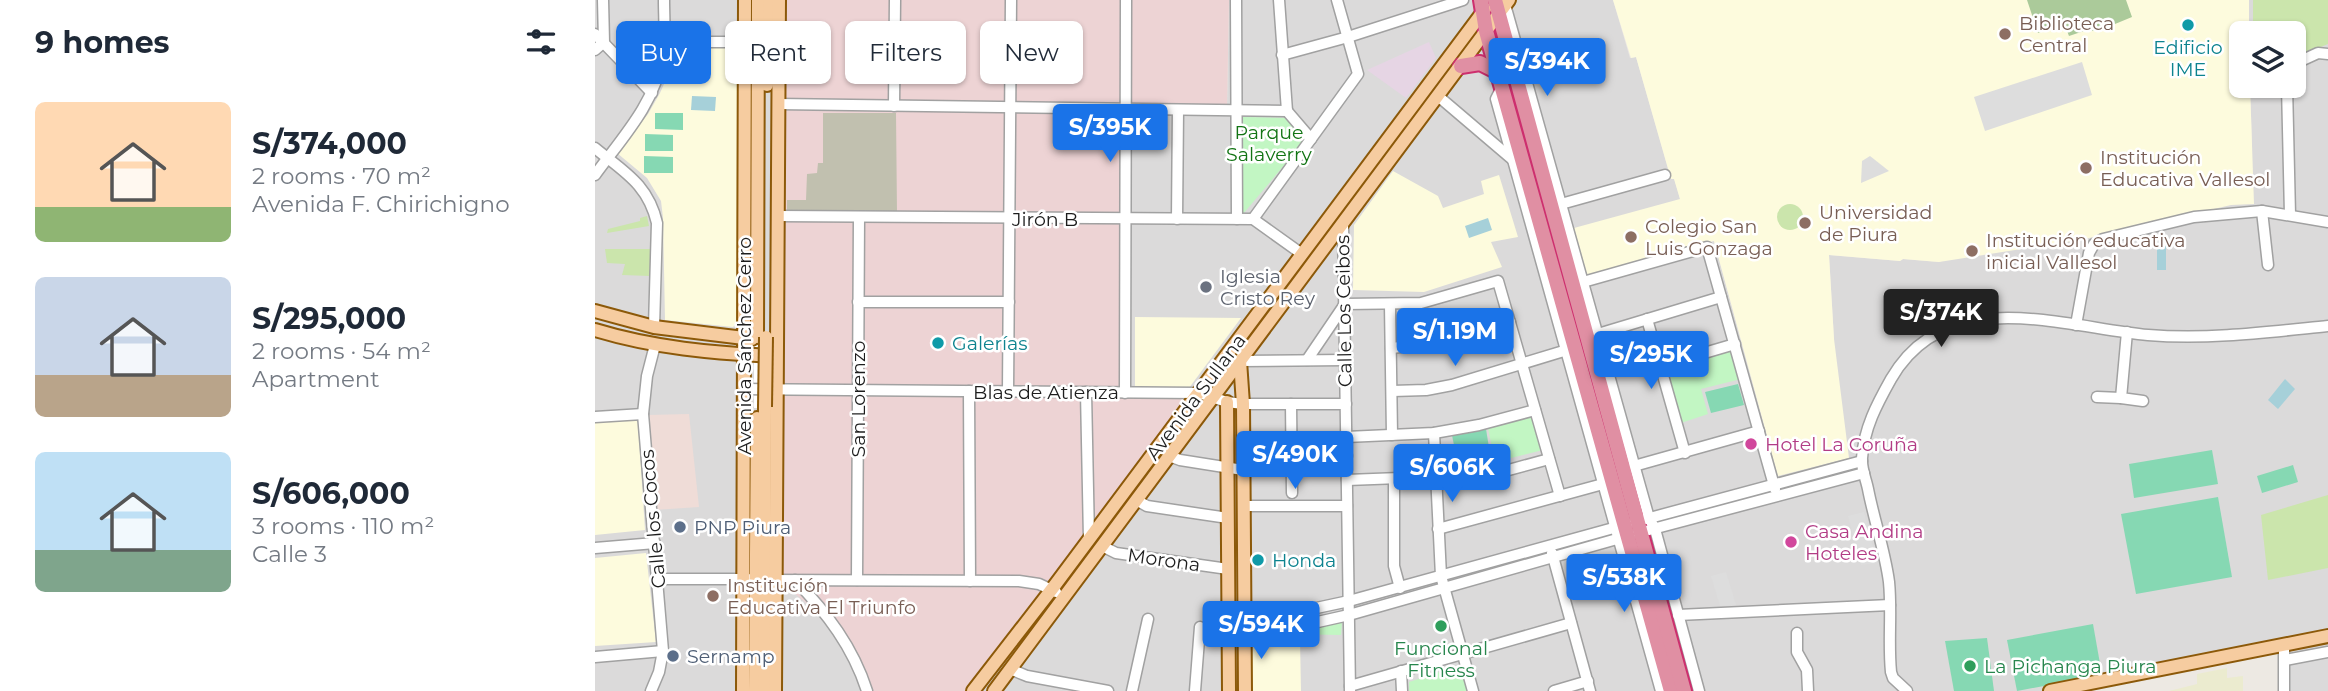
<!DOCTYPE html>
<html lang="en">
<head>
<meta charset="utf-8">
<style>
	body { margin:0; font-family:Montserrat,sans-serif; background:#f6f6f7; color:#1f2937; height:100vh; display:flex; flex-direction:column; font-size:26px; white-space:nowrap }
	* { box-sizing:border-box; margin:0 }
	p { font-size:23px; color:#747a83 }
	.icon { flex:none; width:38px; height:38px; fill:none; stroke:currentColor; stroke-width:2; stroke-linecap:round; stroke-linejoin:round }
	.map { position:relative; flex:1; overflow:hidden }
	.drawer { display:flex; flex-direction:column; background:#fff; width:595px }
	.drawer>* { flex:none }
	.banner { position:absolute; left:21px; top:21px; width:665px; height:63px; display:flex; gap:14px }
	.buttons { position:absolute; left:1634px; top:21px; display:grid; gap:14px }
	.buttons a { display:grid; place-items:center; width:77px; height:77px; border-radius:10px; background:#fff; box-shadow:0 2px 5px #0004; font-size:35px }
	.price { position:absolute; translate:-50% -60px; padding:0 16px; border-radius:7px; background:#1a73e8; color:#fff; font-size:23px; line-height:46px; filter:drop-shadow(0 2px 4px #0008) }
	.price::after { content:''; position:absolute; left:50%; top:42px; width:21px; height:16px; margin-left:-10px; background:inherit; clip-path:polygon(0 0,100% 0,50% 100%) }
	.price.selected { background:#222; color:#fff }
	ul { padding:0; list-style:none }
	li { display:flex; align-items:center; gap:21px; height:175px; padding:0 35px }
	li span { display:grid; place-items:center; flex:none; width:196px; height:140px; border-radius:10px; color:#555 }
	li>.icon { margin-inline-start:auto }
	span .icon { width:84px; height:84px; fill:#fffc; stroke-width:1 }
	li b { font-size:30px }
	h2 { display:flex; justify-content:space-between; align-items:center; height:84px; padding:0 35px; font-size:30px }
	.tag { padding:0 24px; border-radius:10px; background:#fff; box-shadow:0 2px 5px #0004; font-size:24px; line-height:63px }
	.tag.selected { background:#1a73e8; color:#fff }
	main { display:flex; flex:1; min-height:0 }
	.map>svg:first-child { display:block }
	.residential { fill:#dbdada }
	.commercial { fill:#edd3d4 }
	.industrial { fill:#e6d5e4 }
	.education { fill:#fdfbdd }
	.military { fill:#efdcd7 }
	.construction { fill:#c1c0af }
	.farmland { fill:#ebebcf }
	.grass { fill:#cbe5ac }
	.forest { fill:#abca9a }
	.park { fill:#c2f6c3 }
	.pitch { fill:#86d8b3 }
	.parking { fill:#ddd }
	.water { fill:#a6d0d9 }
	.pier { fill:#fff }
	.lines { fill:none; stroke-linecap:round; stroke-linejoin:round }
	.minor-casing { stroke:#a1a1a1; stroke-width:13 }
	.major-casing { stroke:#8c5909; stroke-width:16 }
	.highway-casing { stroke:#cd2f6e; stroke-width:18 }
	.minor { stroke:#fff; stroke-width:10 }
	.major { stroke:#f6cca0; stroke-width:12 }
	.highway { stroke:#e08fa3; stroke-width:14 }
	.major-bridge-casing { stroke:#8c5909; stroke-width:16; stroke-linecap:butt }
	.major-bridge { stroke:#f6cca0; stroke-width:12 }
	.culture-dot { fill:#0f9aa8; stroke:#fff; stroke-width:2.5 }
	.education-dot { fill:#8d6e63; stroke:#fff; stroke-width:2.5 }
	.worship-dot { fill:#6b7280; stroke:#fff; stroke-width:2.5 }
	.hotel-dot { fill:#d1479c; stroke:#fff; stroke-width:2.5 }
	.service-dot { fill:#5c6f8a; stroke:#fff; stroke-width:2.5 }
	.leisure-dot { fill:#2e9e5b; stroke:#fff; stroke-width:2.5 }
	.labels { text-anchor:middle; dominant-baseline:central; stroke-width:5; stroke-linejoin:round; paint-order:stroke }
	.education-label { font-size:19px; fill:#785e54; stroke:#fff; text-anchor:start }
	.culture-label { font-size:19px; fill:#0d838f; stroke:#fff; text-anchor:start }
	.park-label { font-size:19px; fill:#127414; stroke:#fff }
	.street-label { font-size:19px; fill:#1d1d1d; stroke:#fff }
	.worship-label { font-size:19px; fill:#5b616d; stroke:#fff; text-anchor:start }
	.hotel-label { font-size:19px; fill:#b23c85; stroke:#fff; text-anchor:start }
	.service-label { font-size:19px; fill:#4e5e75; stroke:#fff; text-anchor:start }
	.leisure-label { font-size:19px; fill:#27864d; stroke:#fff }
</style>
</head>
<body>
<main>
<section class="drawer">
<h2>9 homes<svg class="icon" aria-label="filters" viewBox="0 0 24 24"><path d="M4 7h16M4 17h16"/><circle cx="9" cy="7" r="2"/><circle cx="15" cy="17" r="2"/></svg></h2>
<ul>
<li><span style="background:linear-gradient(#ffd9b3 75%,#8fb573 0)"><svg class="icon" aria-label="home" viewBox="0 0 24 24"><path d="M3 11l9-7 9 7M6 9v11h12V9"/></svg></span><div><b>S/374,000</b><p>2 rooms · 70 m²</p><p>Avenida F. Chirichigno</p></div></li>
<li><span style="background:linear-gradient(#c9d6e8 70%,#b9a48a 0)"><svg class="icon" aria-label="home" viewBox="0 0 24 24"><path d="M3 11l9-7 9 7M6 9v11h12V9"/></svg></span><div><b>S/295,000</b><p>2 rooms · 54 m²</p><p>Apartment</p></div></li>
<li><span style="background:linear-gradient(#bfe0f5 70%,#7fa58c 0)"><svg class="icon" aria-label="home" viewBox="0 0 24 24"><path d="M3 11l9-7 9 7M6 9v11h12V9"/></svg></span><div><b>S/606,000</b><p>3 rooms · 110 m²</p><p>Calle 3</p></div></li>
</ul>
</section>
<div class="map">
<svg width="1733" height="691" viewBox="0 0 1733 691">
	<rect width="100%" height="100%" fill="#ede9e3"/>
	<g class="residential">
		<path d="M0,0H189L227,616L243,639L268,691H0Z"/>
		<path d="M634,0H1018L1035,58L1041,57L1076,179L1079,178L1085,199L1095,247L1119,241L1183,476L1239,339L1234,255L1305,261L1308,259L1344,262L1657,144L1655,86H1699V33H1654V0H1733V691H1685L1686,651L1490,691H388L615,389L524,388L526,103L632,107Z"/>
	</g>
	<path class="commercial" d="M189,0H634L632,107L526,103L524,388H615L388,691H268L243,639L227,616L176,574Z"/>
	<path class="industrial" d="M834,42L841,58L811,98L772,70Z"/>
	<g class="education">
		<path d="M1018,0H1654V33H1647V86H1655L1659,204L1636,205L1490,239L1344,262L1308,259L1305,261L1234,255L1239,339L1254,458L1183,476L1119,241L1093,246L992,275L979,228L1085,199L1079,179H1076L1041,57L1036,58Z"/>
		<path d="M74,47L144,48L142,323L138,327L70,320L68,218L66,201L52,178L22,153L53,114L65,93L69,84Z"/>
		<path d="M798,171L843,196L848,208L889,194L886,181L904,175L923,237L896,242L907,267L829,292L758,290L759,225Z"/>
		<path d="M540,317L646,318L594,388L540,386Z"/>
		<path d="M37,417L43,422L50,530L0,535V420Z"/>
		<path d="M51,553L61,642L0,646V558Z"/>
		<path d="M661,639L705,640L706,691H656V644Z"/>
	</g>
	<path class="military" d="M94,414L104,507L59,510L53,415Z"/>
	<path class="construction" d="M228,113H301L302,213H192V200H211L212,174L222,173L223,163H228Z"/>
	<path class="farmland" d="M1632,668V678L1648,676V691H1574L1602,684V674Z"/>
	<g class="grass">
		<path d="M1658,0H1733V44L1699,58V33H1658Z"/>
		<circle cx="1195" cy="217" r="13"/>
		<path d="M52,216L54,226L12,233L13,229L45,221V218Z"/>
		<path d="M10,249H56L55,276L27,275L30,264L12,263Z"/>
		<path d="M1733,495V568L1673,580L1666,515Z"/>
	</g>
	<path class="forest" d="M1432,0H1531L1537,17L1503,31H1489L1474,36L1469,23L1443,33Z"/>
	<g class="park">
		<path d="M648,117L695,118L713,137L648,214Z"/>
		<path d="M1140,347L1150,378L1106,389L1113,414L1086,423L1071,367Z"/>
		<path d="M938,413L948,450L900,462L893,428Z"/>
		<path d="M747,622L746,635L691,634Z"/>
		<path d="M866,665L874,691H814V682Z"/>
	</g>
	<g class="pitch">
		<path d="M60,113H88V130L60,129Z"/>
		<path d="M50,134L78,135V151H50Z"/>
		<path d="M49,156L78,157V173H49Z"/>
		<path d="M1143,384L1149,405L1116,413L1110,392Z"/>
		<path d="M891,429L896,460L863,466L857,435Z"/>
		<path d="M1617,450L1623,484L1539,498L1534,464Z"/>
		<path d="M1698,465L1703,482L1667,493L1662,476Z"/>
		<path d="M1623,497L1637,577L1541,594L1526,514Z"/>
		<path d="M1498,624L1507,675L1422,691L1412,640Z"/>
		<path d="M1392,638L1399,691H1359L1350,641Z"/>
	</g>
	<g class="parking">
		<path d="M1487,62L1497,95L1390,131L1379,97Z"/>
		<path d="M1275,156L1294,171L1266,183L1267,161Z"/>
		<path d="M1269,512L1282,563L1266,565L1253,516Z"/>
		<path d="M1131,572L1141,605L1125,606L1116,576Z"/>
	</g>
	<g class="water">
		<path d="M97,96L121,97L120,111L96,110Z"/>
		<path d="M893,218L897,230L874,238L870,226Z"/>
		<path d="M1571,246V270H1562V247Z"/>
		<path d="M1690,379L1700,389L1683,409L1673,400Z"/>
	</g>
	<path class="pier" d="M159,337H174L173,408H159Z"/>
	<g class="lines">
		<defs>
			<g id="minor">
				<path d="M641,0L642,219"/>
				<path d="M684,0L692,111"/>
				<path d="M909,1L1054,518L1060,529L1104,691"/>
				<path d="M0,34L57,93"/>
				<path d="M69,42H149"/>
				<path d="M0,50L9,42L8,0"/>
				<path d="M687,55L753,37L868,0"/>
				<path d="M29,63L50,62L69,49"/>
				<path d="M1699,64L1723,53L1733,54"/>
				<path d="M1692,86L1695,215"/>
				<path d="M907,87L901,99L1066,691"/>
				<path d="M843,96L917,159"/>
				<path d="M183,104L692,111"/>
				<path d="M299,106L300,0"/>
				<path d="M692,111L716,139"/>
				<path d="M0,148C29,172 53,184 62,223L59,327"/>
				<path d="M0,175C26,139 59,105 67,59C71,40 69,19 69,0"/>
				<path d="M966,204L1070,175"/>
				<path d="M1667,211L1673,265"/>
				<path d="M183,216L658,219L707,254"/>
				<path d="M582,219L583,110"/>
				<path d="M658,219L763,74L742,0"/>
				<path d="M748,225L755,691"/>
				<path d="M988,282L1112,247L1180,489"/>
				<path d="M263,302H414"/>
				<path d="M795,305L797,435"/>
				<path d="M1052,319L1090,453"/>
				<path d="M1481,325L1494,253L1499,244L1508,239L1599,217L1667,211L1733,222"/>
				<path d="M1532,332L1526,398L1548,401"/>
				<path d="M1003,334L1126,297"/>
				<path d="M796,348L845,343L915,322"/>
				<path d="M712,360L750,304L826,303L903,281L965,496"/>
				<path d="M645,361L750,360"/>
				<path d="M1065,366L1140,344"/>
				<path d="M149,389L604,393L632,402L648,404H751"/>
				<path d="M374,391L375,581"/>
				<path d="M797,391L831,390L857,385L972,350"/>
				<path d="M413,392L416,0"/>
				<path d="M491,392L494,539"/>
				<path d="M530,393L531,0"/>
				<path d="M1502,397L1526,398"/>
				<path d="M696,404L697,493"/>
				<path d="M0,417L48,414"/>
				<path d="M839,433L846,576L878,691"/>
				<path d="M751,437L839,433L884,425L940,410"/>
				<path d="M574,456L585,460L648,470"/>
				<path d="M696,456H752"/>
				<path d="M1039,466L1164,431"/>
				<path d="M752,480L884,475L910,471L954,459"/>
				<path d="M799,480V566L805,588"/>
				<path d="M541,500L552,506L633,518"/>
				<path d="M648,506H752"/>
				<path d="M1051,519L1267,461"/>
				<path d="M843,529L1008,484"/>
				<path d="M1054,530L1269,473"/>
				<path d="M507,546L521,553L633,569"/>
				<path d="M0,548L60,543"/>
				<path d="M957,553L995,691"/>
				<path d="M64,579H153"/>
				<path d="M174,580L424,581L444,584L461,592"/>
				<path d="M200,580C232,613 258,647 272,691"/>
				<path d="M262,580L264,217"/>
				<path d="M1083,615L1295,605"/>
				<path d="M633,616H684L754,601L1033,524"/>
				<path d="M633,630H687L754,615L1036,535"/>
				<path d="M1202,633V652L1212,670L1213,691"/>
				<path d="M0,657L68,651"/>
				<path d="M1690,660L1733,652"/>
				<path d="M415,669L432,676L513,691"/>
				<path d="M806,671L807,691"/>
				<path d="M755,686L976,623"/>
				<path d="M56,691L64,672L68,651L48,414L52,376L60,345"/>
				<path d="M537,691L553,619"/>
				<path d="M600,691L605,627"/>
				<path d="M959,691L993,681"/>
				<path d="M1312,691L1298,678L1296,672C1293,642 1297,612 1294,582C1290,551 1279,520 1273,489C1271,479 1266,468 1267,458C1269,428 1282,404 1296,379C1351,283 1467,327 1553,335C1613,340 1674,332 1733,326"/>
				<path d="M1689,691V645"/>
			</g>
			<g id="major">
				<path d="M172,85V0"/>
				<path d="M0,311L59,327L157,339"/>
				<path d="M0,330C59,348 118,353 179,356"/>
				<path d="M162,337L163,0"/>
				<path d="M645,361L648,404L650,691"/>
				<path d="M632,402L634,691"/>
				<path d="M148,691L150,0"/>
				<path d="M160,691L162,418"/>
				<path d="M169,691L170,407"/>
				<path d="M180,691L184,0"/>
				<path d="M378,691L457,589L890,9"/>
				<path d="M399,691L914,0"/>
				<path d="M1455,691L1733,636"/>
			</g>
			<g id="highway">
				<path d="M886,0L891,31L1076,691"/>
				<path d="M900,0L1089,691"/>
				<path d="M866,66L885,63L903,72"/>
				<path d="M1055,566L1074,578"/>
			</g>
		</defs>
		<use href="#minor" class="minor-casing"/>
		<use href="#major" class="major-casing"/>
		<use href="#highway" class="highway-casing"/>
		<use href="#minor" class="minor"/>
		<use href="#major" class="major"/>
		<use href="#highway" class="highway"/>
		<defs>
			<path id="major-bridge" d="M170,407L171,337"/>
		</defs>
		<use href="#major-bridge" class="major-bridge-casing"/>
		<use href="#major-bridge" class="major-bridge"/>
	</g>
	<g class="culture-dot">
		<circle cx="1593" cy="25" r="7"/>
		<circle cx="343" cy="343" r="7"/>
		<circle cx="663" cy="560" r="7"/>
	</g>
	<g class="education-dot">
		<circle cx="1410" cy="34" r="7"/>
		<circle cx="1491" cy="168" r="7"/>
		<circle cx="1210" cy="223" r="7"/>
		<circle cx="1036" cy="237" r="7"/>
		<circle cx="1377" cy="251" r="7"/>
		<circle cx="118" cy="596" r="7"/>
	</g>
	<circle class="worship-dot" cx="611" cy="287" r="7"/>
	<g class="hotel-dot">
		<circle cx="1156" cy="444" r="7"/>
		<circle cx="1196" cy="542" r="7"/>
	</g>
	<g class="service-dot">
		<circle cx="85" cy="527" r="7"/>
		<circle cx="78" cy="656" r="7"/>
	</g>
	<g class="leisure-dot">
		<circle cx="846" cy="626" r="7"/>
		<circle cx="1375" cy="666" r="7"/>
	</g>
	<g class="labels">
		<g class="education-label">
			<text x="1424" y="23">Biblioteca<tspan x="1424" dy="22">Central</tspan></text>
			<text x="1505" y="157">Institución<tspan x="1505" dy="22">Educativa Vallesol</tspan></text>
			<text x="1224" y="212">Universidad<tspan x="1224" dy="22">de Piura</tspan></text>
			<text x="1050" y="226">Colegio San<tspan x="1050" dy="22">Luis Gonzaga</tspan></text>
			<text x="1391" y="240">Institución educativa<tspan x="1391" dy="22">inicial Vallesol</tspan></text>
			<text x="132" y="585">Institución<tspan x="132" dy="22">Educativa El Triunfo</tspan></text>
		</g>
		<g class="culture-label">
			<text x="1593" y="47" text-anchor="middle">Edificio<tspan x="1593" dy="22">IME</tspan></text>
			<text x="357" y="343">Galerías</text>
			<text x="677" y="560">Honda</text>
		</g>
		<g class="park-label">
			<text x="674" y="132">Parque<tspan x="674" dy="22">Salaverry</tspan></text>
		</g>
		<g class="street-label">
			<text x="450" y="219">Jirón B</text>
			<text transform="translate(749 311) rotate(-91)">Calle Los Ceibos</text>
			<text transform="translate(149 346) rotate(-90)">Avenida Sánchez Cerro</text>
			<text x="451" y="392">Blas de Atienza</text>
			<text transform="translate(601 397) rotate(-53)">Avenida Sullana</text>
			<text transform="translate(263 399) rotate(-90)">San Lorenzo</text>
			<text transform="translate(58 519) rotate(-95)">Calle los Cocos</text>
			<text transform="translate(569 560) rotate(8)">Morona</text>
		</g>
		<g class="worship-label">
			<text x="625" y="276">Iglesia<tspan x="625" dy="22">Cristo Rey</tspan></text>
		</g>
		<g class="hotel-label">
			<text x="1170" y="444">Hotel La Coruña</text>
			<text x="1210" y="531">Casa Andina<tspan x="1210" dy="22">Hoteles</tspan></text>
		</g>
		<g class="service-label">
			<text x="99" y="527">PNP Piura</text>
			<text x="92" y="656">Sernamp</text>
		</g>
		<g class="leisure-label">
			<text x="846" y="648">Funcional<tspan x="846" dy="22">Fitness</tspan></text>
			<text x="1389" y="666" text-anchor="start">La Pichanga Piura</text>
		</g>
	</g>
</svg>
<div class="buttons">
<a><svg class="icon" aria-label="layers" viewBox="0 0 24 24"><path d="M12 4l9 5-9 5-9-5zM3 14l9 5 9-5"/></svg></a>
</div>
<b class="price" style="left:952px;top:98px">S/394K</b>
<b class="price" style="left:515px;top:164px">S/395K</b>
<b class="price selected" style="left:1346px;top:349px">S/374K</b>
<b class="price" style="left:860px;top:368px">S/1.19M</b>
<b class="price" style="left:1056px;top:391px">S/295K</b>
<b class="price" style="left:700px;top:491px">S/490K</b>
<b class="price" style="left:857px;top:504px">S/606K</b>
<b class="price" style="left:1029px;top:614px">S/538K</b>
<b class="price" style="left:666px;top:661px">S/594K</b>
<div class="banner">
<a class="tag selected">Buy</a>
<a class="tag">Rent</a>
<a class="tag">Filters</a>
<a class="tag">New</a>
</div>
</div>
</main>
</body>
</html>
